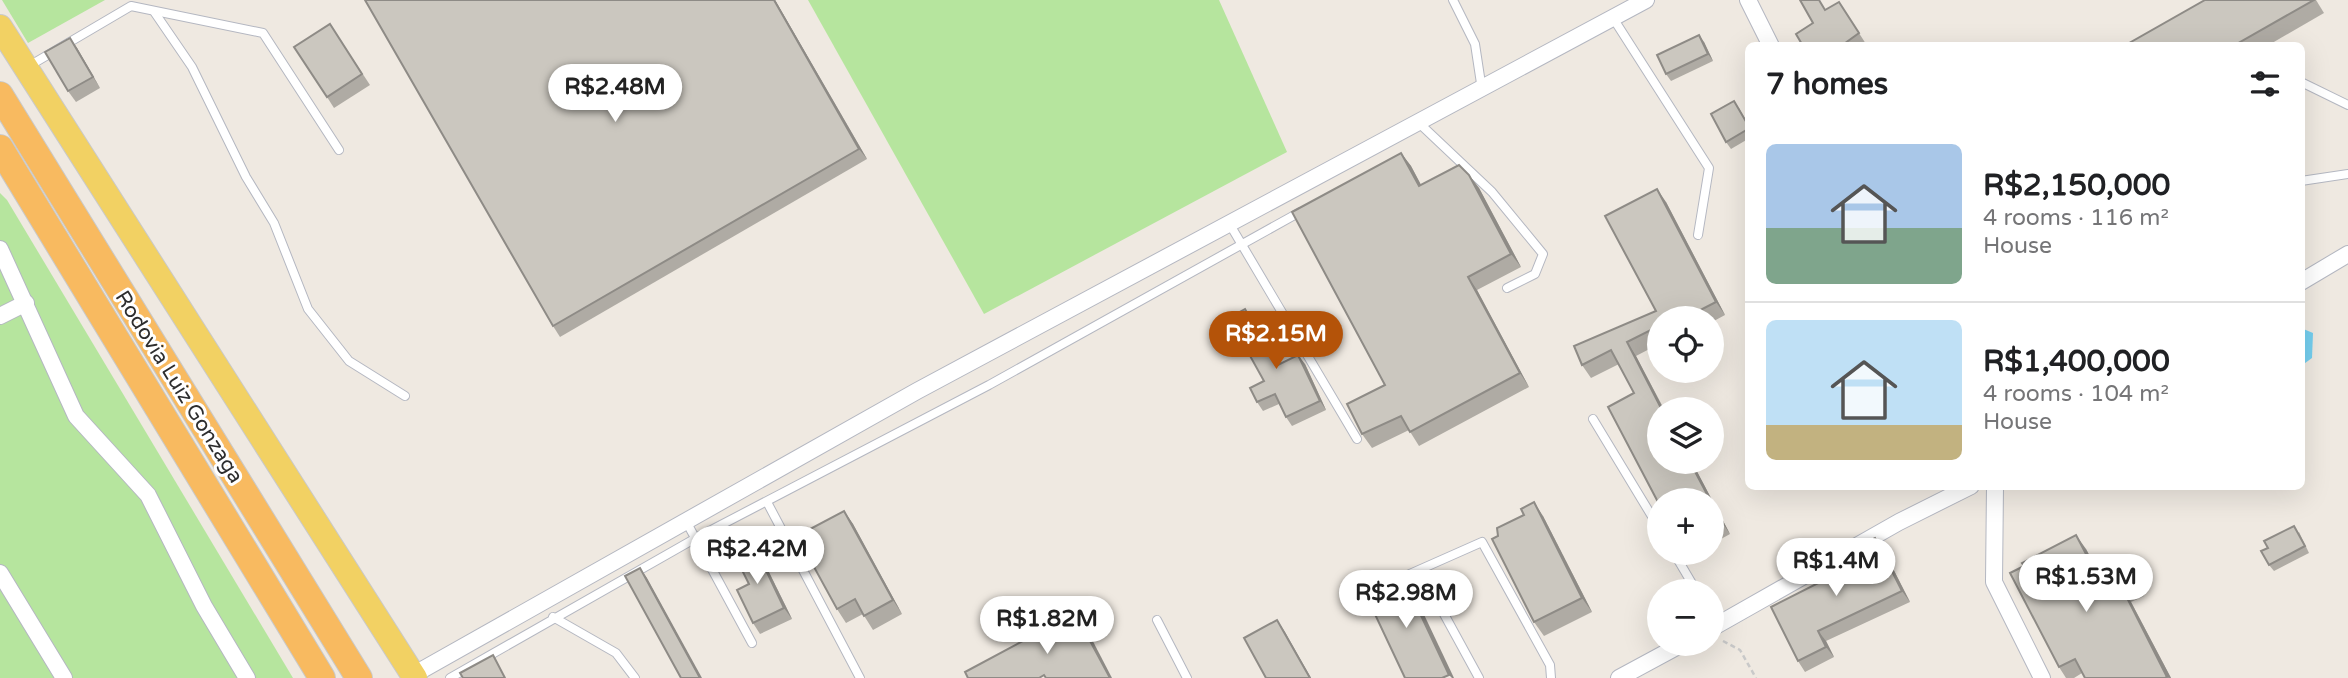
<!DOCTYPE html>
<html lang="en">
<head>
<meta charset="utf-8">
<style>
	body { margin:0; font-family:"Varela Round",sans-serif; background:#f2f2f2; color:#202124; height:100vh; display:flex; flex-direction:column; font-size:26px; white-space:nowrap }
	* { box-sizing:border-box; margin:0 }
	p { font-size:23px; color:#757577 }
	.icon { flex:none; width:38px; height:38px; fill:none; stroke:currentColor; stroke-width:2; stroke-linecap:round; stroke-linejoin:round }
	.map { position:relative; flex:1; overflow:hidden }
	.side { position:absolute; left:1745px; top:42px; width:560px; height:448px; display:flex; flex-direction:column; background:#fff; border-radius:10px; box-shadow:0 7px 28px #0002 }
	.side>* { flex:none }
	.controls { position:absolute; left:1647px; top:306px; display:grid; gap:14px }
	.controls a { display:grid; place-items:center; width:77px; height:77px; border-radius:50%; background:#fff; box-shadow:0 7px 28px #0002; font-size:35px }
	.price { position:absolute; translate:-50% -60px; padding:0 16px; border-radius:24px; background:#fff; color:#222; font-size:23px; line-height:46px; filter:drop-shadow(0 2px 4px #0008) }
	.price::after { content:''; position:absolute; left:50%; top:42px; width:21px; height:16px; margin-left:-10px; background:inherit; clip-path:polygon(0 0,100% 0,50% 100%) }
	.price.selected { background:#b45309; color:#fff }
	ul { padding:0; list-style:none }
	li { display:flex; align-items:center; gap:21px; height:175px; padding:0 21px }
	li+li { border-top:2px solid #e0e0e0 }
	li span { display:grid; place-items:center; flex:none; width:196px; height:140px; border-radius:10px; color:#555 }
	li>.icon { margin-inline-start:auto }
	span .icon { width:84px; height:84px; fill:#fffc; stroke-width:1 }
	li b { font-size:30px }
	h2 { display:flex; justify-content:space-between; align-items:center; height:84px; padding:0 21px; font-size:30px }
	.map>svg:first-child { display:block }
	.green { fill:#b6e59e }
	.water { fill:#75cff0 }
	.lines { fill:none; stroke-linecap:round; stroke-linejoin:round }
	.service-casing { stroke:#b4b7c1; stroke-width:10 }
	.minor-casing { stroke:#b4b7c1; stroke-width:18 }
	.primary-casing { stroke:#c9c9c9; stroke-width:26 }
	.trunk-casing { stroke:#c9c9c9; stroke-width:28 }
	.path { stroke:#c9c9c9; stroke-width:2.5; stroke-dasharray:5 3.5; stroke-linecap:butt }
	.service { stroke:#fff; stroke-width:8 }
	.minor { stroke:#fff; stroke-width:16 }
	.primary { stroke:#f2d163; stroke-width:24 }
	.trunk { stroke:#f8ba60; stroke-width:26 }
	.wall { fill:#afaba4 }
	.shaded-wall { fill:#8e8b86 }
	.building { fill:#cbc7bf; stroke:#8e8b86; stroke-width:2 }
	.labels { text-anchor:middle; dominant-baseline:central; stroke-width:6; stroke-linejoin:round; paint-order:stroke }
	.street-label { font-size:21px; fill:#2e2e2e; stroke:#fff }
</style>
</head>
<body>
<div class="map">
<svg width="2348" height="678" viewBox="0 0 2348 678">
	<rect width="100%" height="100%" fill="#efe9e1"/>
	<g class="green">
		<path d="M2,0H105L28,43Z"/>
		<path d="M808,0H1219L1287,152L984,314Z"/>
		<path d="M0,193L7,200L293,678H0Z"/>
	</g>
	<path class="water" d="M2301,328L2313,333L2312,358L2301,366Z"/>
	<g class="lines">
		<defs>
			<g id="service">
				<path d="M1453,0L1475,44L1482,90"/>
				<path d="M155,13L192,67L246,177L274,223L308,309L349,361L405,396"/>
				<path d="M1613,18L1709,168L1698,235"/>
				<path d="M29,66L131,6L263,33L339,150"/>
				<path d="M2301,82L2348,105"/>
				<path d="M1420,124L1492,192L1543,254L1535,274L1507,288"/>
				<path d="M2301,181L2348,174"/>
				<path d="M1229,223L1357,439"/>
				<path d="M1593,419L1659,528"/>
				<path d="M767,502L860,678"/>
				<path d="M687,523L752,643"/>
				<path d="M1674,553L1697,592"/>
				<path d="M1394,581L1482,542L1550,665L1551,678"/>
				<path d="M1432,592L1479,678"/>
				<path d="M553,617L616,653L635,678"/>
				<path d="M1157,620L1187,678"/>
				<path d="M450,678L696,538L989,385L1300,212"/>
			</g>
			<g id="minor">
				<path d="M1748,0L1771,46"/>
				<path d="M0,249L76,416L148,495L204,606L247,678"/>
				<path d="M2301,282L2348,254"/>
				<path d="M0,316L26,303"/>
				<path d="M1995,486L1994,582L2042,678"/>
				<path d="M0,573L64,678"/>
				<path d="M1712,628L1899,522L1971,486"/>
				<path d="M413,675L917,391L1646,0"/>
				<path d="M1619,678L1682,644"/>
			</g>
			<path id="primary" d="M0,27L415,678"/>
			<g id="trunk">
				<path d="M0,95L359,678"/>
				<path d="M0,148L322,678"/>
			</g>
		</defs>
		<use href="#service" class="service-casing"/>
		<use href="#minor" class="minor-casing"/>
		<use href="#primary" class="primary-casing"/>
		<use href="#trunk" class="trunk-casing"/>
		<path class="path" d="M1723,641L1740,650L1756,678"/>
		<use href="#service" class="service"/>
		<use href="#minor" class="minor"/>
		<use href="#primary" class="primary"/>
		<use href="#trunk" class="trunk"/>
	</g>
	<g class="wall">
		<path d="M775,0L867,159L560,337L553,326Z"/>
		<path d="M2205,0H2316L2324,13L2267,46H2124Z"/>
		<path d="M1839,2L1866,44L1863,46H1803L1813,23L1826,10Z"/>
		<path d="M337,35L370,85L334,108L327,97Z"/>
		<path d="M1704,42L1713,61L1671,81L1666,74Z"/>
		<path d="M77,48L100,88L76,102L68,91Z"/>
		<path d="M1739,108L1748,124V139L1731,149L1726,142Z"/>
		<path d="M1401,153L1411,166L1421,185L1469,175L1479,188L1521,267L1477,290L1529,387L1419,446L1409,430L1372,448L1362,434L1385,385Z"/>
		<path d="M1666,202L1725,315L1712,322V318H1659V344L1636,356L1730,534L1712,544V500L1634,393L1619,364L1591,378L1582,365L1656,311Z"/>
		<path d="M1251,318L1277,365L1305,364L1326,410L1292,426L1286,417L1279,404L1263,411L1257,402L1264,381Z"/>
		<path d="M844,511L853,524L902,614L873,630L863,614L846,623L837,609Z"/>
		<path d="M1543,516L1592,612L1544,636L1534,622L1498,536Z"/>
		<path d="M2299,532L2309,553L2274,571L2269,565Z"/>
		<path d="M753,543L760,554L792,619L760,634L753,623L749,584Z"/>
		<path d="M1883,549L1910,602L1826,641L1834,657L1805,672L1798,661L1846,569Z"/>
		<path d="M2086,549L2100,576L2126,564L2135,578L2144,596L2131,602L2171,678H2085L2082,673L2074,678H2066L2059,667Z"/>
	</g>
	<g class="shaded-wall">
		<path d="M774,0H775L867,159L859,149Z"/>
		<path d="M1699,35L1704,42L1713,61L1708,54Z"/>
		<path d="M70,38L77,48L100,88L93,77Z"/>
		<path d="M1401,153L1411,166L1429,200L1419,186Z"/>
		<path d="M1469,175L1479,188L1521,267L1511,254Z"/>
		<path d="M1657,189L1666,202L1725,315L1716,302Z"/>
		<path d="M1468,277L1477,290L1529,387L1520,373Z"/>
		<path d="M1245,309L1251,318L1283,375L1276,366Z"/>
		<path d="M1627,342L1636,356L1664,410H1662Z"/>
		<path d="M1298,355L1305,364L1326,410L1320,401Z"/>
		<path d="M1690,462H1692L1730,534L1721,521L1712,503V500H1710Z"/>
		<path d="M1534,502L1543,516L1592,612L1582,598Z"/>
		<path d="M844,511L853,524L902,614L893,600Z"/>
		<path d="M2076,535L2086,549L2108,591L2098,577Z"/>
		<path d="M1875,538L1883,549L1910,602L1902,591Z"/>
		<path d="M753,543L760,554L792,619L784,608Z"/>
		<path d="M2126,564L2135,578L2144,596L2134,582Z"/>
		<path d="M640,568L647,578L702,678H700Z"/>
		<path d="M1401,573L1411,587L1454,678H1452L1449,675Z"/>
		<path d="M2122,588L2131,602L2171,678H2169L2167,677Z"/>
		<path d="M1075,613L1085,626L1112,678H1110Z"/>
		<path d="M1277,620L1285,632L1311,678H1310Z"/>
		<path d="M1818,631L1826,641L1834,657L1826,647Z"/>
	</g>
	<g class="building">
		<path d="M365,0H774L859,149L553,326Z"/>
		<path d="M1800,0H1819L1825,10L1839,2L1859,33L1841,46H1803L1796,34L1813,23Z"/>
		<path d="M2205,0H2314L2233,46H2124Z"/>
		<path d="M330,24L362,74L327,97L294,47Z"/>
		<path d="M1699,35L1708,54L1666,74L1657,55Z"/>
		<path d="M70,38L93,77L68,91L45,52Z"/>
		<path d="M1734,101L1748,125V129L1726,142L1711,114Z"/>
		<path d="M1401,153L1419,186L1459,165L1469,175L1511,254L1468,277L1520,373L1410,432L1401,416L1362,434L1347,404L1385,385L1292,212Z"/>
		<path d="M1657,189L1716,302L1685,318H1659V326L1627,342L1662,410H1659V462H1690L1710,500H1659V504L1608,407L1634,393L1611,350L1582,365L1574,346L1656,311L1605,216Z"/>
		<path d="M1245,309L1276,366L1298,355L1320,401L1286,417L1275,394L1257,402L1250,388L1264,381L1229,318Z"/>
		<path d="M1534,502L1582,598L1534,622L1492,539L1498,536L1497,528L1524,515L1521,509Z"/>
		<path d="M1712,503L1721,521L1712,526Z"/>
		<path d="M844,511L893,600L864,616L855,599L837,609L797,536Z"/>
		<path d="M2294,526L2305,546L2269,565L2261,551L2268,548L2264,541Z"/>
		<path d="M2076,535L2098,577L2126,564L2134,582L2122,588L2167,677L2165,678H2085L2075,659L2059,667L2010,573L2024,566L2022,563Z"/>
		<path d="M1875,538L1902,591L1818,631L1826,647L1798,661L1771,607L1846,569L1839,556Z"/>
		<path d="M753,543L784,608L753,623L737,590L749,584L733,552Z"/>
		<path d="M640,568L700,678H681L625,576Z"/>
		<path d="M1401,573L1449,675L1442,678H1405L1364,591Z"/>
		<path d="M1075,613L1110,678H1046L1044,675L1039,678H968L965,672Z"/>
		<path d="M1277,620L1310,678H1266L1244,638Z"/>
		<path d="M493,655L505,678H463L460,673Z"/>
	</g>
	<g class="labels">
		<g class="street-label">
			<text transform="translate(179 387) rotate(58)">Rodovia Luiz Gonzaga</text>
		</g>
	</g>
</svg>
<div class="controls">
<a><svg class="icon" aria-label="locate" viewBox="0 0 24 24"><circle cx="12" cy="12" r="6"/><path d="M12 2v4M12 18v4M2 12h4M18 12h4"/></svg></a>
<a><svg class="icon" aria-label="layers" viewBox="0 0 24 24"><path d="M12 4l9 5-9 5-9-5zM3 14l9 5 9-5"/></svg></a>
<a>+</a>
<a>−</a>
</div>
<b class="price" style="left:615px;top:124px">R$2.48M</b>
<b class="price selected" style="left:1276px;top:371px">R$2.15M</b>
<b class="price" style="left:757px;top:586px">R$2.42M</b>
<b class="price" style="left:1836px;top:598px">R$1.4M</b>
<b class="price" style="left:2086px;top:614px">R$1.53M</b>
<b class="price" style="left:1406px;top:630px">R$2.98M</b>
<b class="price" style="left:1047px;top:656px">R$1.82M</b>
<section class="side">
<h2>7 homes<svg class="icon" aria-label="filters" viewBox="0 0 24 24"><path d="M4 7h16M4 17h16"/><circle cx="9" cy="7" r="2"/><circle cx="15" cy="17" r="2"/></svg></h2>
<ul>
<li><span style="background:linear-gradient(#a9c7e8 60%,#7fa58c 0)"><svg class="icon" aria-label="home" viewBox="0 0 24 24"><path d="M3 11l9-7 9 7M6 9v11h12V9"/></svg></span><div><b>R$2,150,000</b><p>4 rooms · 116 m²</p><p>House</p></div></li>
<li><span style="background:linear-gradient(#bfe0f5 75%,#c2b280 0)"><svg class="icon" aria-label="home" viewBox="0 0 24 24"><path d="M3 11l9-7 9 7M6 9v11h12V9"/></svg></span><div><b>R$1,400,000</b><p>4 rooms · 104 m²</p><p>House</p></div></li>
</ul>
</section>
</div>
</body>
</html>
